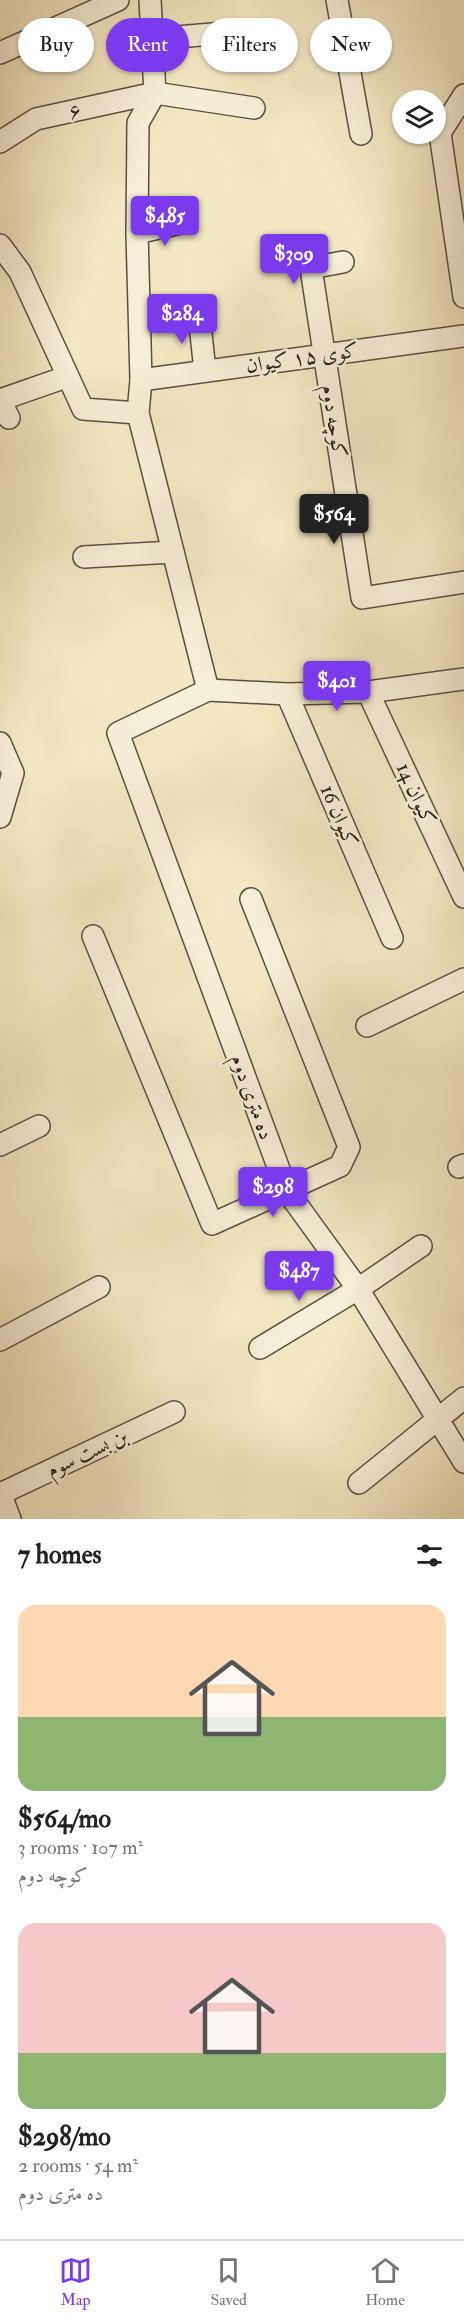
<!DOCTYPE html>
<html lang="en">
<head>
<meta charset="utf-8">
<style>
	body { margin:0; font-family:"IM FELL Double Pica",Amiri,serif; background:#f2f2f2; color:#222; height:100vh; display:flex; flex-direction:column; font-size:22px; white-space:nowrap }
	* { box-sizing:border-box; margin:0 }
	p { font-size:20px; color:#767676 }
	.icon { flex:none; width:33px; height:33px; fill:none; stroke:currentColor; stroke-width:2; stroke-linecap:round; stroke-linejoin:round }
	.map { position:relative; height:1519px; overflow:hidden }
	.details { display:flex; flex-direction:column; background:#fff; flex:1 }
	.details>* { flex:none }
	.top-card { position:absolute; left:18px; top:18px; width:429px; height:54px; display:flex; gap:12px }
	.controls { position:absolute; left:392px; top:90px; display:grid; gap:12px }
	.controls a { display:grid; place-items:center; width:54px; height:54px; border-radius:50%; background:#fff; box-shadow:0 2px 4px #0004; font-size:30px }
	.price { position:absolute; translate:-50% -51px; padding:0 14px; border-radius:6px; background:#7c3aed; color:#fff; font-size:20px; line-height:39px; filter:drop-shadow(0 2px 3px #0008) }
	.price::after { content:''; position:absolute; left:50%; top:36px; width:18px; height:14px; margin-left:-9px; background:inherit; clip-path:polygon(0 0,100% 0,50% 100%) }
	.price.current { background:#222; color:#fff }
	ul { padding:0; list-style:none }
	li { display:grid; align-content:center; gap:12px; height:318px; padding:0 18px }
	li span { display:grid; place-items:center; height:186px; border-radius:18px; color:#555 }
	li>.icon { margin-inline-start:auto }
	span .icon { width:108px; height:108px; fill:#fffc; stroke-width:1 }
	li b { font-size:26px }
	h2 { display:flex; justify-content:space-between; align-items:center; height:72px; padding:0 18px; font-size:26px }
	.pill { padding:0 21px; border-radius:27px; background:#fff; box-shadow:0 2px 4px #0004; font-size:21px; line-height:54px }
	.pill.current { background:#7c3aed; color:#fff }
	.tabs { display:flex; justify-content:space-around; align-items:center; height:84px; border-top:2px solid #e0e0e0; background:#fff; font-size:16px; color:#767676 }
	.tabs a { display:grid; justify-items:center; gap:3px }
	.tabs .current { color:#7c3aed }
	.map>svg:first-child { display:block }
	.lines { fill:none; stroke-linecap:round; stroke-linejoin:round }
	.street-casing { stroke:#5a5041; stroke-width:24 }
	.street { stroke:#f7f0d8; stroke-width:21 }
	.labels { text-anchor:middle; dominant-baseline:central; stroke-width:5; stroke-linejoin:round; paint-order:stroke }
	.street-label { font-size:21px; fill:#271d16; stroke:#f7f0d8 }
</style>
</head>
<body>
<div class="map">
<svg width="464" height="1519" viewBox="0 0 464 1519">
	<rect width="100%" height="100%" fill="#f3e8c3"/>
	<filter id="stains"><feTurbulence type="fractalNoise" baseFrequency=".00333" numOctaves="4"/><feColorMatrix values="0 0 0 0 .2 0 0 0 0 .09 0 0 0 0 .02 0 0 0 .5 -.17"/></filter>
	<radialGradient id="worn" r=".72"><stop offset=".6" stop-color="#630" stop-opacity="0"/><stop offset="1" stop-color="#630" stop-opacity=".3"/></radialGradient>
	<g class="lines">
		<defs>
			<g id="street">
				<path d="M150,0L155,93L138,123L137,233L141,380L138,413L208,690"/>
				<path d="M337,0L361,134"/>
				<path d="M154,39L235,32"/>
				<path d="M0,53L118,0"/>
				<path d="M464,95L440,133L464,297"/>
				<path d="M0,142L36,119L155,93L254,108"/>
				<path d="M137,233L185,222"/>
				<path d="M0,245L20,272L83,409L138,413"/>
				<path d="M343,262L316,267L312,275L362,598L464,582"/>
				<path d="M199,315L205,371"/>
				<path d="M141,380L464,336"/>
				<path d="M9,418L0,400L66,377"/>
				<path d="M84,557L173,552"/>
				<path d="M464,679L368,692L287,694L208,690L118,733L287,1191L358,1289L464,1462"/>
				<path d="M368,692L464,897"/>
				<path d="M287,694L392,938"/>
				<path d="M0,743L13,773L0,817"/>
				<path d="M93,936L212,1224L340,1166L349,1147L251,899"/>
				<path d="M367,1026L464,979"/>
				<path d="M0,1145L39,1126"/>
				<path d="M459,1167L464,1165"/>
				<path d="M0,1340L99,1287"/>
				<path d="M260,1348L358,1289L421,1246"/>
				<path d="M359,1483L464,1398"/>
				<path d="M0,1493L10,1519"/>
				<path d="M0,1494L174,1412"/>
			</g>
		</defs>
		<use href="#street" class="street-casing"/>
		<use href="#street" class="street"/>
	</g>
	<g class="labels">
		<g class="street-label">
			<text transform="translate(75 111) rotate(-12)">۶</text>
			<text transform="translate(302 358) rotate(-8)">کوی ۱۵ کیوان</text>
			<text transform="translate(334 421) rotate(81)">کوچه دوم</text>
			<text transform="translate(416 794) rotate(65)">کیوان 14</text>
			<text transform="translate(339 816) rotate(67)">کیوان 16</text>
			<text transform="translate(252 1097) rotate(70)">ده متری دوم</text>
			<text transform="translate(87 1453) rotate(-25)">بن بست سوم</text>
		</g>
	</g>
	<rect width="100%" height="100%" filter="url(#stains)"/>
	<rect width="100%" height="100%" fill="url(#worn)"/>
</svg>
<div class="controls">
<a><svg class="icon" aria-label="layers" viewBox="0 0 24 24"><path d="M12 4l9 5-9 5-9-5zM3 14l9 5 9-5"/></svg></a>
</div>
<b class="price" style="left:165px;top:247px">$485</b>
<b class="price" style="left:294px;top:285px">$309</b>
<b class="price" style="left:182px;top:345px">$284</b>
<b class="price current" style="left:334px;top:545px">$564</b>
<b class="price" style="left:337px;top:712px">$401</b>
<b class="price" style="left:273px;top:1218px">$298</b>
<b class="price" style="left:299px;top:1302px">$487</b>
<div class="top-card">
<a class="pill">Buy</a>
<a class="pill current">Rent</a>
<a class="pill">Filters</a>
<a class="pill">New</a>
</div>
</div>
<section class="details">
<h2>7 homes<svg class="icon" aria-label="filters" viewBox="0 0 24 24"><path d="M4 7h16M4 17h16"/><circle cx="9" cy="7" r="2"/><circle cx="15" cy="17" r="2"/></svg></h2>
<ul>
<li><span style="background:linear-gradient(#ffd9b3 60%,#8fb573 0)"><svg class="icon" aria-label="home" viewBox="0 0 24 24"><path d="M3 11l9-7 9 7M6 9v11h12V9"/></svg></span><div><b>$564/mo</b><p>3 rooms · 107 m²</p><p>کوچه دوم</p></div></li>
<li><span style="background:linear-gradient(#f6c9c9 70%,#8fb573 0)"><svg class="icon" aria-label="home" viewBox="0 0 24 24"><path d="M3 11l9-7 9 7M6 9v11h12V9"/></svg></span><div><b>$298/mo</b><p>2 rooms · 54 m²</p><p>ده متری دوم</p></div></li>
</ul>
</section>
<nav class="tabs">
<a class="current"><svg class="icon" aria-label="map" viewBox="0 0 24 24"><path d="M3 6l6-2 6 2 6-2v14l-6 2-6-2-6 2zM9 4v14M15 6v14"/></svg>Map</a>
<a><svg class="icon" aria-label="saved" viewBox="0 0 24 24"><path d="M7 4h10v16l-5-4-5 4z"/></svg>Saved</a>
<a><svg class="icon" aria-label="home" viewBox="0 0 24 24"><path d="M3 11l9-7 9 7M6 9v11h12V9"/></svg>Home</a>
</nav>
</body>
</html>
